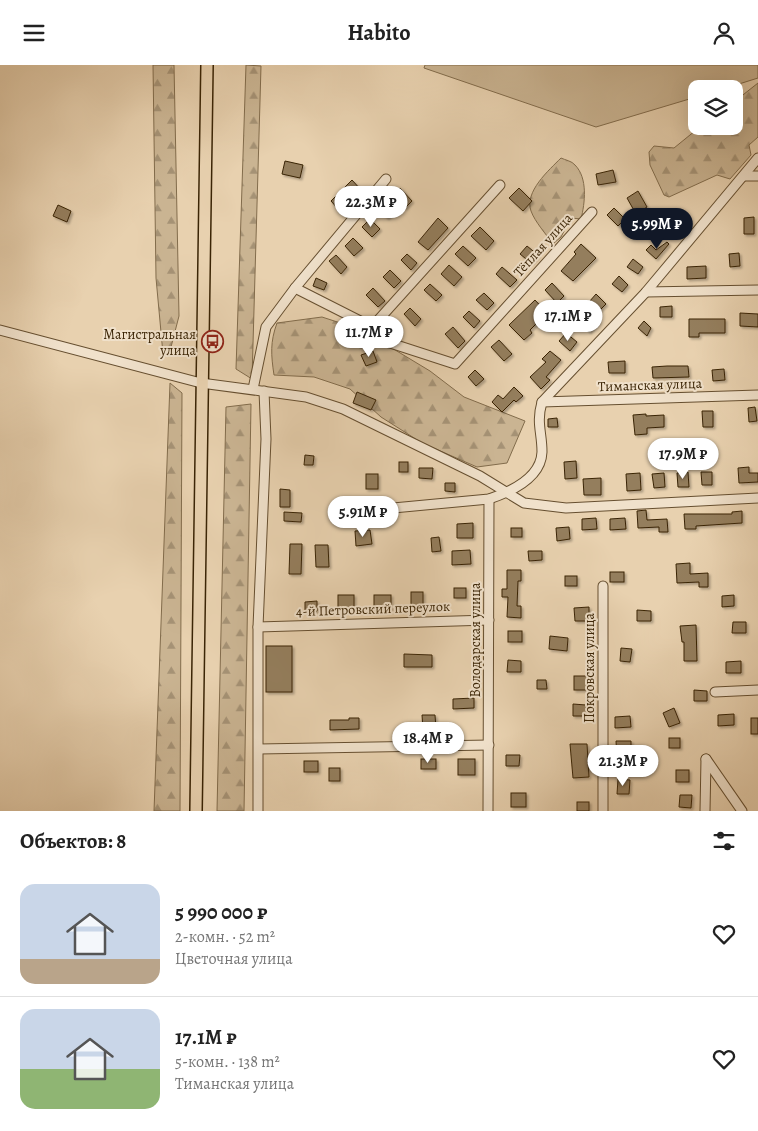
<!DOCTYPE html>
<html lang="ru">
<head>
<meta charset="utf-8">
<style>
	body { margin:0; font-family:Alegreya,serif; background:#f2f2f2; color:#222; height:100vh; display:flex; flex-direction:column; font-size:19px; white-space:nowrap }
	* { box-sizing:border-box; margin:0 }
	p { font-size:16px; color:#767676 }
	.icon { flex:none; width:28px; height:28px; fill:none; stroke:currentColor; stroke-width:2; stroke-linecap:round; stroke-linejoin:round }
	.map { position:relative; height:746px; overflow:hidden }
	.sheet { display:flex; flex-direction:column; background:#fff; flex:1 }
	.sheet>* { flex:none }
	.tools { position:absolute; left:688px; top:15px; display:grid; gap:10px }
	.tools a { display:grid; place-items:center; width:55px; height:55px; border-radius:10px; background:#fff; box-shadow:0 5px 20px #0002; font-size:25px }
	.price { position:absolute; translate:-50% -42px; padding:0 11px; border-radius:18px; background:#fff; color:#222; font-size:16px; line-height:32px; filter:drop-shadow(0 1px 2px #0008) }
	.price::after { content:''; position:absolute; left:50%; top:30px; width:15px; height:11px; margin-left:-8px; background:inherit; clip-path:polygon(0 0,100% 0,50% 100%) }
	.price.selected { background:#111827; color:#fff }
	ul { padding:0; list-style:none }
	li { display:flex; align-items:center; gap:15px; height:125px; padding:0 20px }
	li+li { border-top:1px solid #e0e0e0 }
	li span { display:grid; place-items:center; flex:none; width:140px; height:100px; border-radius:15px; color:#555 }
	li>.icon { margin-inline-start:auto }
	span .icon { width:60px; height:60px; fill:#fffc; stroke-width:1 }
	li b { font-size:21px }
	h2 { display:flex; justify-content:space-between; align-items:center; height:60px; padding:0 20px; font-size:21px }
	header { display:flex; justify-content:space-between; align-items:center; height:65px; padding:0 20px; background:#fff; font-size:22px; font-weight:700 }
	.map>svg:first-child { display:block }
	.grass { fill:#cab492; stroke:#826c4c }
	.forest { fill:url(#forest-firs); stroke:#826c4c }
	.building { fill:#947e5d; stroke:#3a2405; filter:url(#shadow) }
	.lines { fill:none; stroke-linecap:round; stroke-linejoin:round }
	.minor-casing { stroke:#664f30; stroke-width:11 }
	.major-casing { stroke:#3a2405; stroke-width:14 }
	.minor { stroke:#f0e1cb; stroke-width:9 }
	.major { stroke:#e8d1af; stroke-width:11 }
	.labels { text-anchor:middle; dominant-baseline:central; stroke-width:4; stroke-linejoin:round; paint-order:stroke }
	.street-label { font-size:14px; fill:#3a2405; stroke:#f0e1cb }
	.poi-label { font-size:14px; fill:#3a2405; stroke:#f0e1cb; text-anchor:end }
</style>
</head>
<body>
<header><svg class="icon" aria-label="menu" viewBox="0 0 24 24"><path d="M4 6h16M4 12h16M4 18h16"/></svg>Habito<svg class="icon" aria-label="person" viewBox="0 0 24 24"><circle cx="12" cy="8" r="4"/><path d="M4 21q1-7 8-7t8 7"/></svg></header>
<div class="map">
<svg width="758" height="746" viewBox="0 0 758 746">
	<defs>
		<pattern id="forest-firs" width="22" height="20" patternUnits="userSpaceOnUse" patternTransform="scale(1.25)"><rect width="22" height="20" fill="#cab492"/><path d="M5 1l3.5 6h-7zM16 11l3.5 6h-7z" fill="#a59275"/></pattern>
		<filter id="shadow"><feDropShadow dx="2" dy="2" stdDeviation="1" flood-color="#0004"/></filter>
	</defs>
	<rect width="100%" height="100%" fill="#e8d1af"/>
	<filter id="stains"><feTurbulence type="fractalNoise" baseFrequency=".004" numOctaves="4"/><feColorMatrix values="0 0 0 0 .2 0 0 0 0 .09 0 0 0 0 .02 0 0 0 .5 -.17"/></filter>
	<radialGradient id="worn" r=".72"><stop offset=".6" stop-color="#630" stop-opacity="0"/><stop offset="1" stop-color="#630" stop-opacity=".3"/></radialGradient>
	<path class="grass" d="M425,0H758V13L723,24H696V32L596,62L424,3Z"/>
	<g class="forest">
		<path d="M153,0H174L179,251L171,282L163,289L156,213Z"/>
		<path d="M246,0L261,1L252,314L236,304Z"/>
		<path d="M758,18V72L749,80L751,90L730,114L717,110L669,132L664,130L650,100L649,87L654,81L674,83L701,61H734V37Z"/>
		<path d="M561,93C565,95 572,96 575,100C588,113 585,138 581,154L571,153L561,172L553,179C546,169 535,157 531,146C524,127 549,105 561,93Z"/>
		<path d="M322,252L362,265L430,306L464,332L525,356L507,398L477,402L422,378L381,352L350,324L314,312L274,310C271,290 270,277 277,258Z"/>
		<path d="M170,318L182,328L180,746H154Z"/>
		<path d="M251,339L244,746H217L226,342Z"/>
	</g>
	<g class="building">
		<path d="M285,96L303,100L300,113L282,109Z"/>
		<path d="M613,105L616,117L598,120L596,109Z"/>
		<path d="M352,115L362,126L340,146L331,136Z"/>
		<path d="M400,123L412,136L405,143L401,139L387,153L378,144Z"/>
		<path d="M519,123L532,136L523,146L509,133Z"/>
		<path d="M638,126L647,142L636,149L627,133Z"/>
		<path d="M58,140L71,146L67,157L53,151Z"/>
		<path d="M614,143L625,154L618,161L607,150Z"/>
		<path d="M666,152L676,155L671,172L661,169Z"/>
		<path d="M754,152V169H744V153Z"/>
		<path d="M438,153L448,163L428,185L418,177Z"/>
		<path d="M370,154L380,164L372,172L362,162Z"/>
		<path d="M480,162L494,176L486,185L471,171Z"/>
		<path d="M353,173L363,183L354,191L345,181Z"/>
		<path d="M667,177L669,179L656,194L646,185L651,180L656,185Z"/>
		<path d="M581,179L596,193L573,216L561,206L576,189L574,187Z"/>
		<path d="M463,181L476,193L468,201L455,189Z"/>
		<path d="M527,181L538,190L531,198L520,189Z"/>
		<path d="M739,188L740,201L730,202L729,189Z"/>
		<path d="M407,189L417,198L411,205L401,195Z"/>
		<path d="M336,190L347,202L341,209L329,196Z"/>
		<path d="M633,194L643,202L638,209L627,202Z"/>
		<path d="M449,200L462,212L454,221L441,209Z"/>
		<path d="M706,201V213L687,214V202Z"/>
		<path d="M502,202L517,215L510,222L496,209Z"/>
		<path d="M390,205L401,216L394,223L383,212Z"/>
		<path d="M619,211L628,220L622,227L612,219Z"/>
		<path d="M316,213L327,218L324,225L313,221Z"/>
		<path d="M552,218L564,231L557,238L545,225Z"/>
		<path d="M430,219L442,230L436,236L424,225Z"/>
		<path d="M373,223L385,236L378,242L366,230Z"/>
		<path d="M484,228L494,238L487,245L476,235Z"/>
		<path d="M596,229L606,239L599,246L589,237Z"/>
		<path d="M535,235L547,248L530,265L532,268L524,275L509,260Z"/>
		<path d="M672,241V252H660V242Z"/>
		<path d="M410,243L421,254L415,261L404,249Z"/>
		<path d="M469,246L480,256L474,263L463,252Z"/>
		<path d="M740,248L758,249V262L740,261Z"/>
		<path d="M592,249L599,256L589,267L582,260Z"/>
		<path d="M689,254H725V268H699V272H689Z"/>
		<path d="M644,256L651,263L647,271L638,263Z"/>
		<path d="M453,262L465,276L458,283L445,269Z"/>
		<path d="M566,268L577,277L570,286L559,276Z"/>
		<path d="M499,275L512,289L504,296L491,282Z"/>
		<path d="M373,286L377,297L366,301L361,290Z"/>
		<path d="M550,286L561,295L546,312L550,315L541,324L530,312L546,297L542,294Z"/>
		<path d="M625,296V308H609L608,297Z"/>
		<path d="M667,301H688L689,312L653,313L652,302Z"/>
		<path d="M724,304L725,315L713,316L712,305Z"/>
		<path d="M475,305L484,314L476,321L468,312Z"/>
		<path d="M514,322L523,331L516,337L514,335L502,347L492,337L498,330L503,334Z"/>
		<path d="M357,327L376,335L371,345L353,338Z"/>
		<path d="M755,342L757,356L749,357L748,343Z"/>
		<path d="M702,346H713V362H703Z"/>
		<path d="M646,349V351L664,350V362L647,363V369L635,370L633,350Z"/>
		<path d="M557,353L558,362H548V354Z"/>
		<path d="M305,390L314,391L313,400H304Z"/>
		<path d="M576,396L577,413L565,414L564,397Z"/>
		<rect x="399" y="397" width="9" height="10"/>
		<path d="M749,402V408H758V417L739,418L738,403Z"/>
		<path d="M419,403H433L432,414L419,413Z"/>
		<path d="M688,407L689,422H678L677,408Z"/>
		<path d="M701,407H712V420H702Z"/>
		<path d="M640,408L641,425L627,426L626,409Z"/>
		<path d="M664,408L665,422L654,423L652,409Z"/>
		<rect x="366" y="409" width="12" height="15"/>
		<path d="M601,413V430H584L583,414Z"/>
		<path d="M445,418H455V427L445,426Z"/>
		<path d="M280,424L290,425V442H280Z"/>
		<path d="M646,445L647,455L667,454L668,467H659V462L638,463L637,446Z"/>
		<path d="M742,446V458L696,461V464H685L684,449H732V447Z"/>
		<path d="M284,447L302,448L301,457L284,456Z"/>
		<path d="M596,453L597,464L582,465V454Z"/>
		<path d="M625,453L626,464L610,465V454Z"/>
		<path d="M473,458V473H457V459Z"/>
		<path d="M569,462L570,474L557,476L556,463Z"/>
		<rect x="511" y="463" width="11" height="9"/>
		<path d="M370,465L372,479L356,481L355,466Z"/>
		<path d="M439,472L441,486L432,487L431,473Z"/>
		<path d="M290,479H302L301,509H289Z"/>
		<path d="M315,480H328L329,502H316Z"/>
		<path d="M470,485L471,499L452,500V486Z"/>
		<path d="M528,486H542V495L529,496Z"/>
		<path d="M690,498V509L708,508V522H699V517L677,518L676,499Z"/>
		<path d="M507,505H521V516H518L517,541H521V553L507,552L508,532H502V524H507Z"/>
		<rect x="610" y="507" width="14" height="10"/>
		<rect x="565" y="511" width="12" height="10"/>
		<rect x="454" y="523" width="12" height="10"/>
		<rect x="411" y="527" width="12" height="16"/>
		<rect x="338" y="530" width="16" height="14"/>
		<rect x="374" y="530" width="17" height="16"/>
		<path d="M734,530V541L722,542V531Z"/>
		<path d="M317,536V546L305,547V537Z"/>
		<path d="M589,542V556H575L574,543Z"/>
		<path d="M637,545L651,546V556H637Z"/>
		<path d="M733,557H746V568H732Z"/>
		<path d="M696,560L697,596H684V577H682L680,561Z"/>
		<rect x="508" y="566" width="14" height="11"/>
		<path d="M550,571L568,573L567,586L549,584Z"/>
		<rect x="266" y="581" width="26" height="46"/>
		<path d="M621,583L632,584L630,597L620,596Z"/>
		<path d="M404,589L432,590V602H404Z"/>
		<path d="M508,595L521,596V607H507Z"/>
		<path d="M741,596V608H726V597Z"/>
		<rect x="574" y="611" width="14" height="14"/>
		<path d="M537,615H546L547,624H537Z"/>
		<path d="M694,625L707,626V636H694Z"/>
		<path d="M474,633V643L453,644V634Z"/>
		<path d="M573,639L586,640V651H573Z"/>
		<path d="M674,643L680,658L669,662L663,648Z"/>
		<path d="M734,649V660L718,661V650Z"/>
		<path d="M422,650H435L436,664L423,665Z"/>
		<path d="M630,651L631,662L615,663V652Z"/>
		<path d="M349,653H359V664L330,665V655H349Z"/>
		<rect x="751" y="653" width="7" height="16"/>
		<rect x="669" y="673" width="11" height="10"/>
		<path d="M616,676H631V693H617Z"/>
		<path d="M570,679H587L589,712L573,713Z"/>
		<path d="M506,690H520L519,701H506Z"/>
		<rect x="421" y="694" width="15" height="10"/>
		<rect x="458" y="694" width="17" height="16"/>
		<rect x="304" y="696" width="14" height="11"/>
		<rect x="329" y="703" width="11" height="13"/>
		<rect x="676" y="705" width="13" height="12"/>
		<path d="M618,714L630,715L629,729H617Z"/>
		<rect x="511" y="728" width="15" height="14"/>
		<path d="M680,730H692L691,743L679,742Z"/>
		<rect x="577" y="737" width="12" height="9"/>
	</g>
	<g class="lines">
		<defs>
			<g id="minor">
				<path d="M745,111H758"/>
				<path d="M295,223L372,262L384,276L455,299L592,147"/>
				<path d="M646,227L758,225"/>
				<path d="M372,262L500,120"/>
				<path d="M0,265L201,318L306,332L343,344L480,411L524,438L566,443L758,433"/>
				<path d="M253,324L266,262L295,223L386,114"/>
				<path d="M542,337L758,330"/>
				<path d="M340,448L489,434C510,427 541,413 542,387C542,367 536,358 542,337L646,227L758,93"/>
				<path d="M258,562L489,555"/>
				<path d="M715,627L758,625"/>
				<path d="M259,684L489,680"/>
				<path d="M706,694L742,746"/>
				<path d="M258,746V562L266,374L264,326"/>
				<path d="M488,746L489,434"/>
				<path d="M603,746V521"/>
				<path d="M705,746L706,694"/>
			</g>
			<path id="major" d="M196,746L207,0"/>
		</defs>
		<use href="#minor" class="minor-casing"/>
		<use href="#major" class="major-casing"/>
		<use href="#minor" class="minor"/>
		<use href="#major" class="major"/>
	</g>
	<defs>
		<symbol id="bus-ring" viewBox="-11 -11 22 22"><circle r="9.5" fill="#f0e1cb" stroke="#8f2418" stroke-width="1.5"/><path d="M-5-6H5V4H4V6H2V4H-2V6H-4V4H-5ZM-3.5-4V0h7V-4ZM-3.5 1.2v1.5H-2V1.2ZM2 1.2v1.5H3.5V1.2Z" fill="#8f2418"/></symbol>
	</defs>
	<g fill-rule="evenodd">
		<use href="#bus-ring" x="200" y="264" width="25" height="25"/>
	</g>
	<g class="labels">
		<g class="street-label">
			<text transform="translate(543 180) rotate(-48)">Тёплая улица</text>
			<text transform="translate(650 320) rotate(-2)">Тиманская улица</text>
			<text transform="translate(373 544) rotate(-2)">4-й Петровский переулок</text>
			<text transform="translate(475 575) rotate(-90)">Володарская улица</text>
			<text transform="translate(589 603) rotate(-90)">Покровская улица</text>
		</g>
		<g class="poi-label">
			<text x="196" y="269">Магистральная<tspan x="196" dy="16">улица</tspan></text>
		</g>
	</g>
	<rect width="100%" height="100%" filter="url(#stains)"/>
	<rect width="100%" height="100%" fill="url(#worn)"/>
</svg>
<div class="tools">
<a><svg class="icon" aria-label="layers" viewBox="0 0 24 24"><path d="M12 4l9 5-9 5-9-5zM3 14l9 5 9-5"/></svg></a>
</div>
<b class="price" style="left:371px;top:163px">22.3M ₽</b>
<b class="price selected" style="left:657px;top:185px">5.99M ₽</b>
<b class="price" style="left:568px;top:277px">17.1M ₽</b>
<b class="price" style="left:369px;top:293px">11.7M ₽</b>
<b class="price" style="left:683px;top:415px">17.9M ₽</b>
<b class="price" style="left:363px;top:473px">5.91M ₽</b>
<b class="price" style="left:428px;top:699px">18.4M ₽</b>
<b class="price" style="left:623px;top:722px">21.3M ₽</b>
</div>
<section class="sheet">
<h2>Объектов: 8<svg class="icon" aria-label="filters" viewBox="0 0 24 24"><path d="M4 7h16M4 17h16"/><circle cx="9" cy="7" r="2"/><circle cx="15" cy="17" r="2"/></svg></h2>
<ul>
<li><span style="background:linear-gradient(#c9d6e8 75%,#b9a48a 0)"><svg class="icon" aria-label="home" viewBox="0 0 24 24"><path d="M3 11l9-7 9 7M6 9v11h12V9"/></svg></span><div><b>5 990 000 ₽</b><p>2-комн. · 52 m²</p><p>Цветочная улица</p></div><svg class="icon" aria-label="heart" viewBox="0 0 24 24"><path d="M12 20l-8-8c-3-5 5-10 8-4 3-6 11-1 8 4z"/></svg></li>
<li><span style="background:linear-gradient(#c9d6e8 60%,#8fb573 0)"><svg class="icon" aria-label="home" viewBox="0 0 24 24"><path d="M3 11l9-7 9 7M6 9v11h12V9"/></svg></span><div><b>17.1M ₽</b><p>5-комн. · 138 m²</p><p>Тиманская улица</p></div><svg class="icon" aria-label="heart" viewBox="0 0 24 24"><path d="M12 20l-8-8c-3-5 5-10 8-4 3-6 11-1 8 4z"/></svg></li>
</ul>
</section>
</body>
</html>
